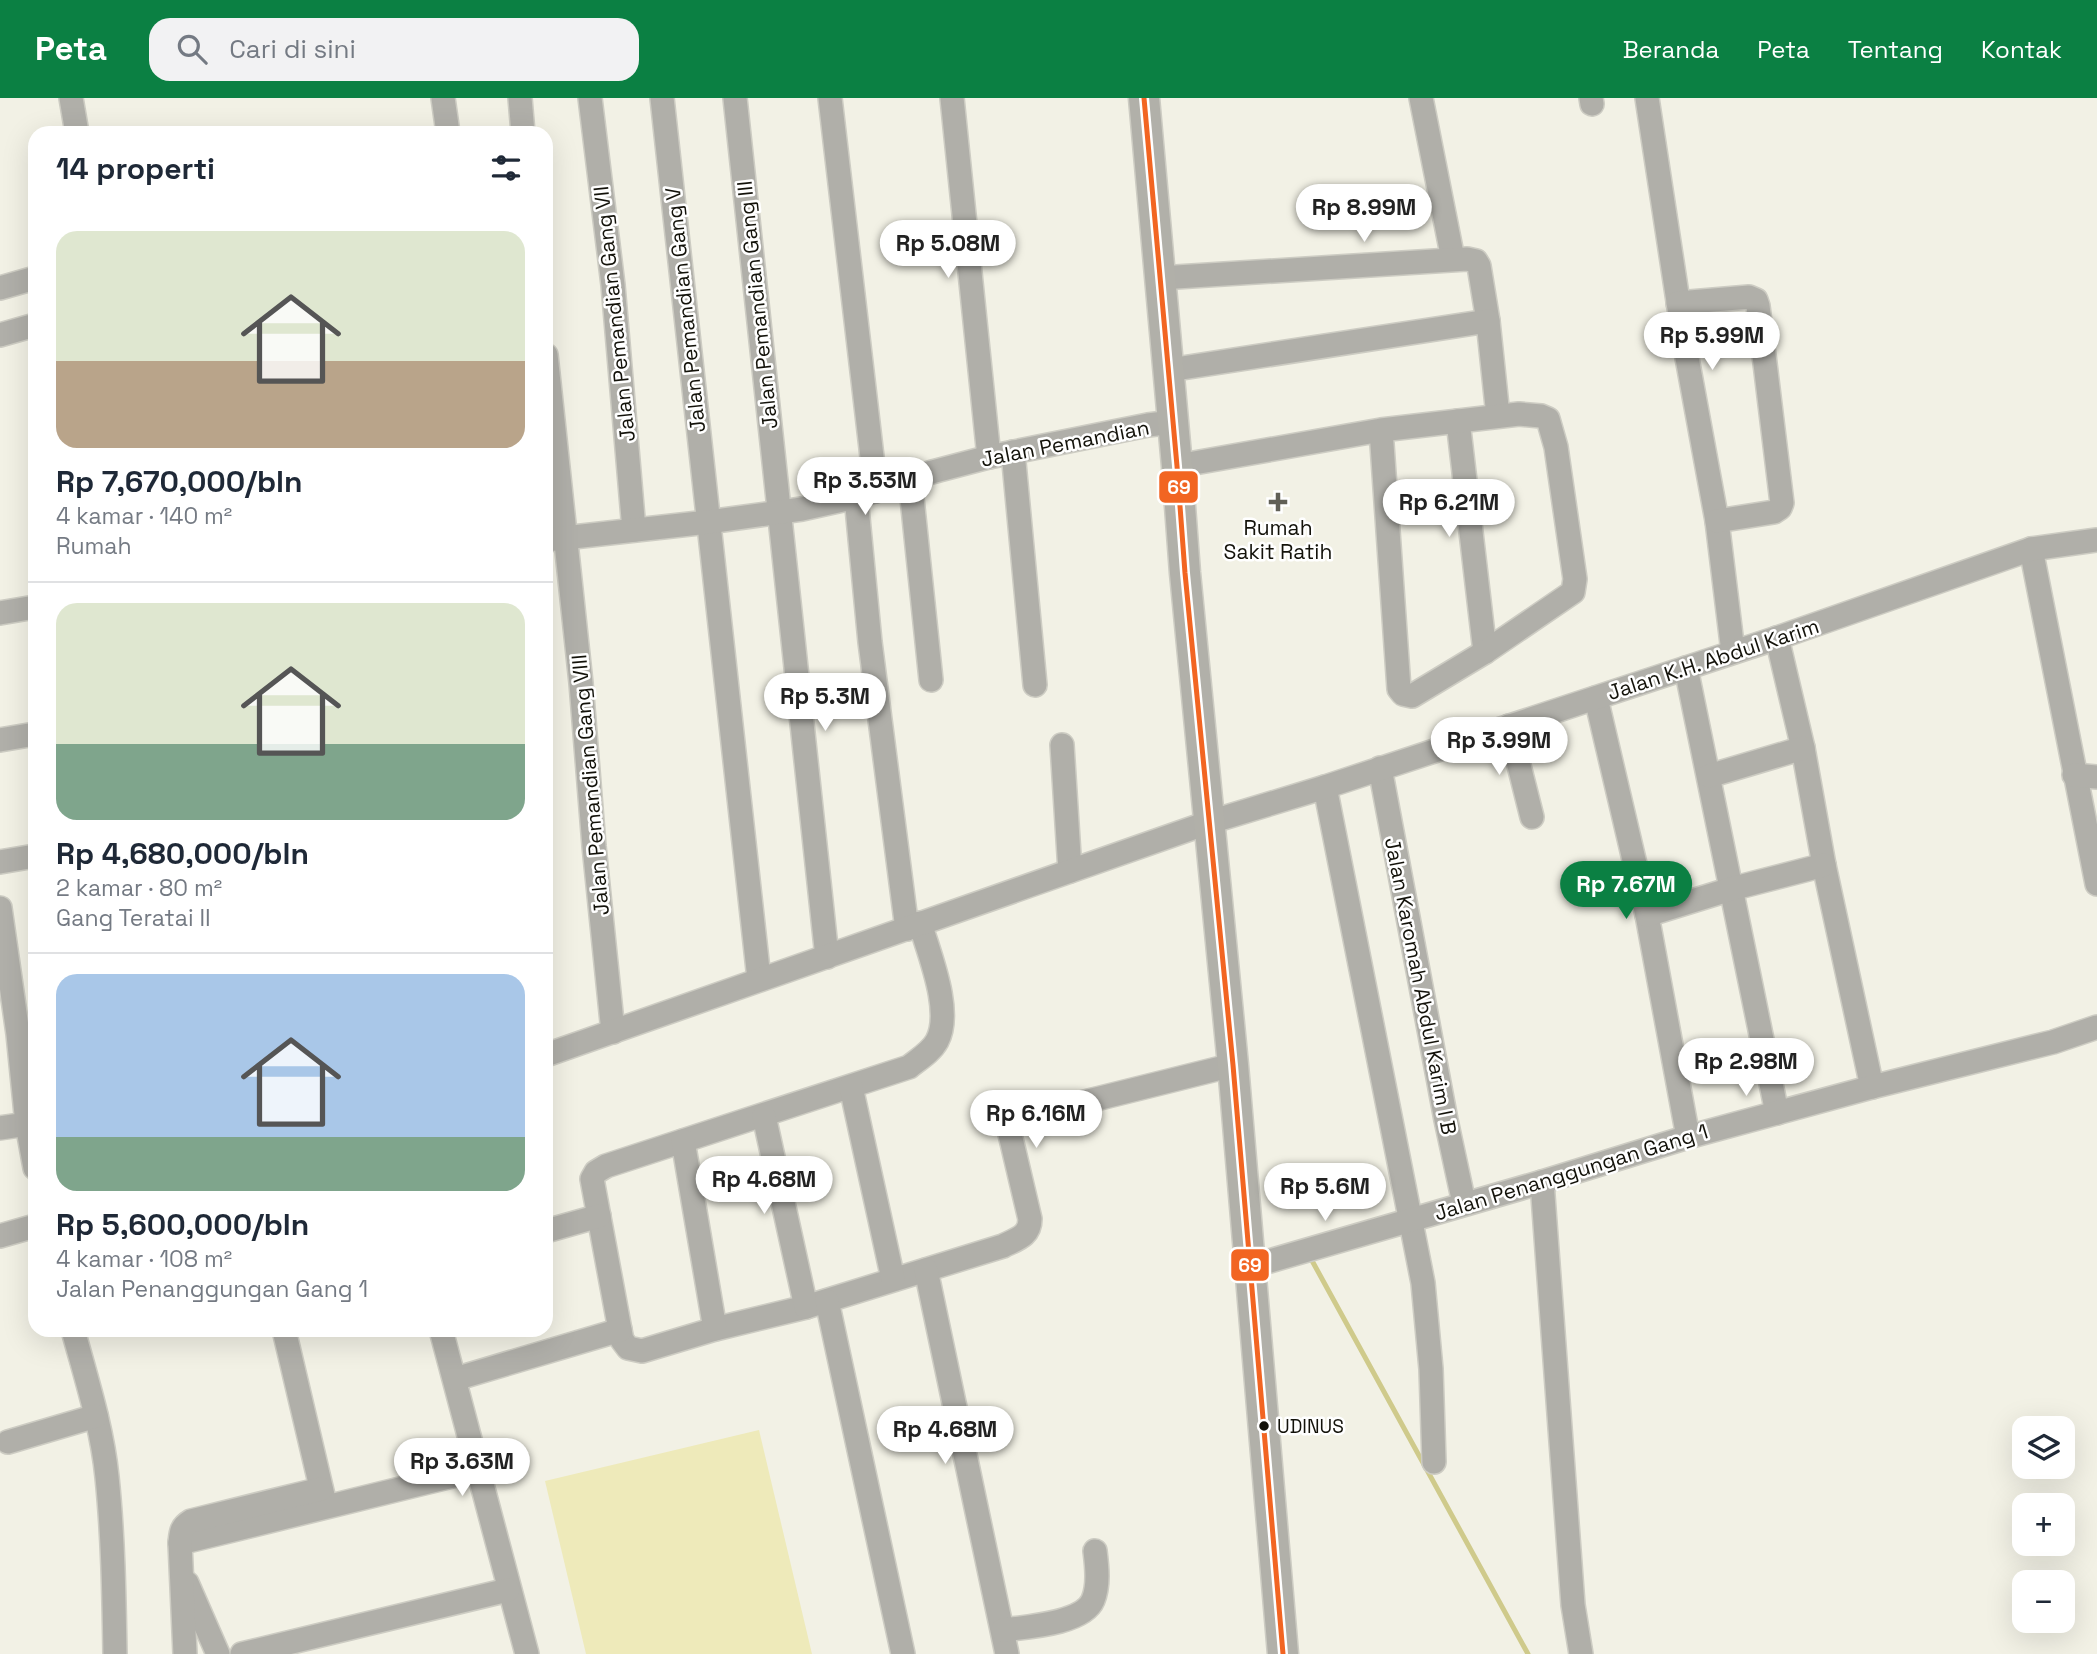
<!DOCTYPE html>
<html lang="id">
<head>
<meta charset="utf-8">
<style>
	body { margin:0; font-family:"Space Grotesk",sans-serif; background:#f2f2f3; color:#1f2937; height:100vh; display:flex; flex-direction:column; font-size:26px; white-space:nowrap }
	* { box-sizing:border-box; margin:0 }
	p { font-size:23px; color:#747a83 }
	.icon { flex:none; width:38px; height:38px; fill:none; stroke:currentColor; stroke-width:2; stroke-linecap:round; stroke-linejoin:round }
	.map { position:relative; flex:1; overflow:hidden }
	.panel { position:absolute; left:28px; top:28px; width:525px; height:1211px; display:flex; flex-direction:column; background:#fff; border-radius:21px; box-shadow:0 7px 28px #0002 }
	.panel>* { flex:none }
	.buttons { position:absolute; left:2012px; top:1318px; display:grid; gap:14px }
	.buttons a { display:grid; place-items:center; width:63px; height:63px; border-radius:14px; background:#fff; box-shadow:0 7px 28px #0002; font-size:35px }
	.price { position:absolute; translate:-50% -60px; padding:0 16px; border-radius:24px; background:#fff; color:#222; font-size:23px; line-height:46px; filter:drop-shadow(0 2px 4px #0008) }
	.price::after { content:''; position:absolute; left:50%; top:42px; width:21px; height:16px; margin-left:-10px; background:inherit; clip-path:polygon(0 0,100% 0,50% 100%) }
	.price.current { background:#0b8043; color:#fff }
	ul { padding:0; list-style:none }
	li { display:grid; align-content:center; gap:14px; height:371px; padding:0 28px }
	li+li { border-top:2px solid #e0e1e3 }
	li span { display:grid; place-items:center; height:217px; border-radius:21px; color:#555 }
	li>.icon { margin-inline-start:auto }
	span .icon { width:126px; height:126px; fill:#fffc; stroke-width:1 }
	li b { font-size:30px }
	h2 { display:flex; justify-content:space-between; align-items:center; height:84px; padding:0 28px; font-size:30px }
	header { display:flex; align-items:center; gap:42px; box-sizing:border-box; height:98px; padding:0 35px; background:#0b8043; color:#fff }
	header strong { font-size:33px }
	nav { display:flex; gap:38px; margin-inline-start:auto; font-size:24px }
	.search { width:490px; height:63px; background:#f2f2f3; display:flex; align-items:center; gap:18px; box-sizing:border-box; padding:0 24px; border-radius:21px; color:#747a83; font-size:26px }
	.map>svg:first-child { display:block }
	.green { fill:#eeeaba }
	.lines { fill:none; stroke-linecap:round; stroke-linejoin:round }
	.stream { stroke:#cfca8b; stroke-width:5 }
	.minor-casing { stroke:#cdccc3; stroke-width:26 }
	.major-casing { stroke:#cdccc3; stroke-width:33 }
	.minor { stroke:#b0afa9; stroke-width:23 }
	.major { stroke:#b1b0a9; stroke-width:30 }
	.bus-1-casing { stroke:#fff; stroke-width:10 }
	.bus-1 { stroke:#f26522; stroke-width:5 }
	.poi-dot { fill:#616057; stroke:#fff; stroke-width:2.5 }
	.bus-dot { fill:#13120a; stroke:#fff; stroke-width:2.5 }
	.labels { text-anchor:middle; dominant-baseline:central; stroke-width:5; stroke-linejoin:round; paint-order:stroke }
	.bus-label { font-size:19px; fill:#13120a; stroke:#fff; text-anchor:start }
	.street-label { font-size:21px; fill:#13120a; stroke:#fff }
	.poi-label { font-size:21px; fill:#13120a; stroke:#fff }
	.line-badge { stroke:#fff; stroke-width:2.5 }
	.badge-label { font-size:19px; text-anchor:middle; font-weight:bold; fill:#fff }
</style>
</head>
<body>
<header>
<strong>Peta</strong>
<div class="search"><svg class="icon" aria-label="search" viewBox="0 0 24 24"><circle cx="10" cy="10" r="6"/><path d="M15 15l6 6"/></svg>Cari di sini</div>
<nav><a>Beranda</a><a>Peta</a><a>Tentang</a><a>Kontak</a></nav>
</header>
<div class="map">
<svg width="2097" height="1556" viewBox="0 0 2097 1556">
	<rect width="100%" height="100%" fill="#f2f1e5"/>
	<path class="green" d="M759,1332L812,1556H586L545,1383Z"/>
	<g class="lines">
		<path class="stream" d="M1310,1159L1528,1556"/>
		<defs>
			<g id="minor">
				<path d="M71,0L77,35"/>
				<path d="M443,0L448,35"/>
				<path d="M520,0L523,35"/>
				<path d="M590,0L613,187L634,432"/>
				<path d="M662,0L759,881"/>
				<path d="M735,0L827,859"/>
				<path d="M830,0L876,393"/>
				<path d="M952,0L989,359"/>
				<path d="M1421,0L1453,161"/>
				<path d="M1591,0L1592,6"/>
				<path d="M1647,0L1685,249L1717,423L1733,554"/>
				<path d="M1160,180L1467,161L1476,163L1479,168L1488,223"/>
				<path d="M0,190L35,180"/>
				<path d="M1678,205L1749,199L1756,202L1758,208L1782,405L1780,410L1774,414L1717,423"/>
				<path d="M0,237L35,227"/>
				<path d="M546,257L581,585L594,748L613,934"/>
				<path d="M1169,272L1488,223L1498,318"/>
				<path d="M1458,323L1485,554"/>
				<path d="M1013,354L1035,587"/>
				<path d="M1177,368L1381,332L1519,316L1541,318L1548,321L1556,349L1575,481L1573,494L1485,554L1412,598L1403,596L1399,591L1381,332"/>
				<path d="M910,381L931,582"/>
				<path d="M856,399L870,544L907,831"/>
				<path d="M546,442L708,424L802,411L856,399L932,374L989,359L1148,327L1173,324"/>
				<path d="M2031,451L2097,786"/>
				<path d="M0,515L35,509"/>
				<path d="M1777,540L1803,650L1824,767L1872,989"/>
				<path d="M1686,570L1777,1015"/>
				<path d="M1596,600L1647,817L1688,1039"/>
				<path d="M1509,628L1532,719"/>
				<path d="M0,642L35,636"/>
				<path d="M1062,647L1070,773"/>
				<path d="M1380,670L1446,1022L1464,1105"/>
				<path d="M2074,677L2097,679"/>
				<path d="M1709,678L1803,650"/>
				<path d="M1325,689L1423,1185L1431,1271L1434,1364"/>
				<path d="M0,764L35,758"/>
				<path d="M0,810L18,936L27,1026L0,1030"/>
				<path d="M1647,817L1731,791L1824,767"/>
				<path d="M920,825C929,856 953,913 937,943C931,954 919,961 909,969L606,1068L596,1074L592,1081L620,1232L622,1242L628,1250L642,1253L715,1231L806,1209L1003,1148C1017,1141 1030,1138 1030,1121L1009,1032L1013,1025L1044,1014L1233,967"/>
				<path d="M546,957L1210,724L1325,689L1777,540L2031,451L2097,442"/>
				<path d="M851,989L893,1181"/>
				<path d="M764,1018L806,1209"/>
				<path d="M27,1026L35,1070"/>
				<path d="M683,1043L715,1231"/>
				<path d="M1542,1084L1573,1507L1581,1556"/>
				<path d="M546,1133L599,1118"/>
				<path d="M0,1138L35,1128"/>
				<path d="M1249,1169L1542,1084L1688,1039L1872,989L2053,944L2097,929"/>
				<path d="M926,1172L1007,1556"/>
				<path d="M827,1203L903,1556"/>
				<path d="M73,1232C86,1280 102,1329 107,1379C113,1437 114,1497 115,1556"/>
				<path d="M284,1232L325,1406"/>
				<path d="M441,1232L527,1556"/>
				<path d="M455,1281L620,1232"/>
				<path d="M8,1344L96,1318"/>
				<path d="M180,1445L477,1372"/>
				<path d="M187,1485L218,1556"/>
				<path d="M1003,1532C1025,1529 1083,1526 1093,1502C1099,1487 1097,1469 1095,1453"/>
				<path d="M185,1556L180,1445C181,1434 181,1429 191,1423L321,1391"/>
				<path d="M242,1556L508,1492"/>
			</g>
			<path id="major" d="M1144,0L1177,368L1185,475L1233,967L1283,1556"/>
		</defs>
		<use href="#minor" class="minor-casing"/>
		<use href="#major" class="major-casing"/>
		<use href="#minor" class="minor"/>
		<use href="#major" class="major"/>
		<defs>
			<path id="bus-1" d="M1144,0L1177,368L1185,475L1233,967L1283,1556"/>
		</defs>
		<use href="#bus-1" class="bus-1-casing"/>
		<use href="#bus-1" class="bus-1"/>
	</g>
	<path class="poi-dot" d="M1274.5 393.5h7v7h7v7h-7v7h-7v-7h-7v-7h7z"/>
	<circle class="bus-dot" cx="1264" cy="1328" r="6"/>
	<g class="labels">
		<g class="bus-label">
			<text x="1277" y="1328">UDINUS</text>
		</g>
		<g class="street-label">
			<text transform="translate(757 207) rotate(-96)">Jalan Pemandian Gang III</text>
			<text transform="translate(685 212) rotate(-96)">Jalan Pemandian Gang V</text>
			<text transform="translate(614 216) rotate(-96)">Jalan Pemandian Gang VII</text>
			<text transform="translate(1065 345) rotate(-11)">Jalan Pemandian</text>
			<text transform="translate(1713 561) rotate(-18)">Jalan K.H. Abdul Karim</text>
			<text transform="translate(590 687) rotate(-95)">Jalan Pemandian Gang VIII</text>
			<text transform="translate(1421 888) rotate(79)">Jalan Karomah Abdul Karim I B</text>
			<text transform="translate(1571 1074) rotate(-17)">Jalan Penanggungan Gang 1</text>
		</g>
		<g class="poi-label">
			<text x="1278" y="429">Rumah<tspan x="1278" dy="24">Sakit Ratih</tspan></text>
		</g>
	</g>
	<g class="line-badge">
		<rect x="1158" y="372" width="41" height="34" rx="7" fill="#f26522"/>
		<rect x="1230" y="1150" width="40" height="34" rx="7" fill="#f26522"/>
	</g>
	<g class="badge-label">
		<text x="1179" y="396">69</text>
		<text x="1250" y="1174">69</text>
	</g>
</svg>
<div class="buttons">
<a><svg class="icon" aria-label="layers" viewBox="0 0 24 24"><path d="M12 4l9 5-9 5-9-5zM3 14l9 5 9-5"/></svg></a>
<a>+</a>
<a>−</a>
</div>
<b class="price" style="left:1364px;top:146px">Rp 8.99M</b>
<b class="price" style="left:948px;top:182px">Rp 5.08M</b>
<b class="price" style="left:1712px;top:274px">Rp 5.99M</b>
<b class="price" style="left:865px;top:419px">Rp 3.53M</b>
<b class="price" style="left:1449px;top:441px">Rp 6.21M</b>
<b class="price" style="left:825px;top:635px">Rp 5.3M</b>
<b class="price" style="left:1499px;top:679px">Rp 3.99M</b>
<b class="price current" style="left:1626px;top:823px">Rp 7.67M</b>
<b class="price" style="left:1746px;top:1000px">Rp 2.98M</b>
<b class="price" style="left:1036px;top:1052px">Rp 6.16M</b>
<b class="price" style="left:764px;top:1118px">Rp 4.68M</b>
<b class="price" style="left:1325px;top:1125px">Rp 5.6M</b>
<b class="price" style="left:945px;top:1368px">Rp 4.68M</b>
<b class="price" style="left:462px;top:1400px">Rp 3.63M</b>
<section class="panel">
<h2>14 properti<svg class="icon" aria-label="filters" viewBox="0 0 24 24"><path d="M4 7h16M4 17h16"/><circle cx="9" cy="7" r="2"/><circle cx="15" cy="17" r="2"/></svg></h2>
<ul>
<li><span style="background:linear-gradient(#dfe7d0 60%,#b9a48a 0)"><svg class="icon" aria-label="home" viewBox="0 0 24 24"><path d="M3 11l9-7 9 7M6 9v11h12V9"/></svg></span><div><b>Rp 7,670,000/bln</b><p>4 kamar · 140 m²</p><p>Rumah</p></div></li>
<li><span style="background:linear-gradient(#dfe7d0 65%,#7fa58c 0)"><svg class="icon" aria-label="home" viewBox="0 0 24 24"><path d="M3 11l9-7 9 7M6 9v11h12V9"/></svg></span><div><b>Rp 4,680,000/bln</b><p>2 kamar · 80 m²</p><p>Gang Teratai II</p></div></li>
<li><span style="background:linear-gradient(#a9c7e8 75%,#7fa58c 0)"><svg class="icon" aria-label="home" viewBox="0 0 24 24"><path d="M3 11l9-7 9 7M6 9v11h12V9"/></svg></span><div><b>Rp 5,600,000/bln</b><p>4 kamar · 108 m²</p><p>Jalan Penanggungan Gang 1</p></div></li>
</ul>
</section>
</div>
</body>
</html>
